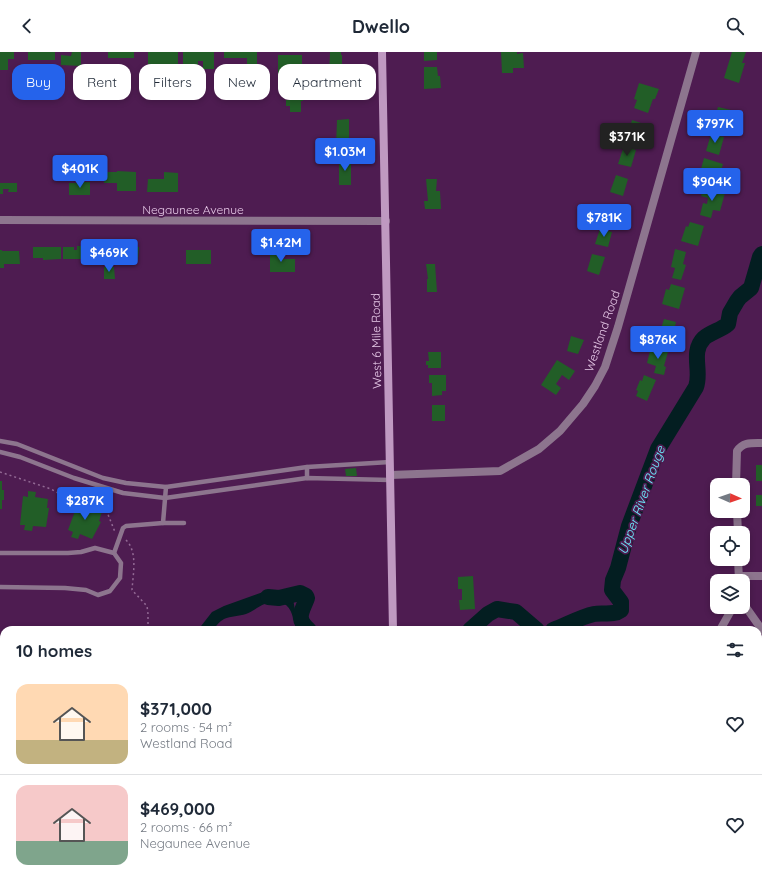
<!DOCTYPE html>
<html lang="en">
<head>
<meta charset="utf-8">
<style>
	body { margin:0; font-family:Quicksand,sans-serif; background:#f6f6f7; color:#1f2937; height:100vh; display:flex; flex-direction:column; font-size:15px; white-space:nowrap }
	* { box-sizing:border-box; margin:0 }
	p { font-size:13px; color:#747a83 }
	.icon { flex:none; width:22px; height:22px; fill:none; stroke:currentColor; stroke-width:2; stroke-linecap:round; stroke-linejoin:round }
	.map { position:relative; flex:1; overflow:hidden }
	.panel { position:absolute; left:0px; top:574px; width:762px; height:256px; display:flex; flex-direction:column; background:#fff; border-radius:12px 12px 0 0; box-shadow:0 2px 6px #0003 }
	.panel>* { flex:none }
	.banner { position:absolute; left:12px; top:12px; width:400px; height:36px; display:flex; gap:8px }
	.needle { width:26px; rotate:92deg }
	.buttons { position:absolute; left:710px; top:426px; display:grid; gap:8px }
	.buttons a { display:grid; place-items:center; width:40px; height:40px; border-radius:8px; background:#fff; box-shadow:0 2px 6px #0003; font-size:20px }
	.price { position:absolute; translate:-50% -34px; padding:0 9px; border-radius:4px; background:#2563eb; color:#fff; font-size:13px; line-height:26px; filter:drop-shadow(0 1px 2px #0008) }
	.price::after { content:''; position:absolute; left:50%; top:24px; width:12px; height:9px; margin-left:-6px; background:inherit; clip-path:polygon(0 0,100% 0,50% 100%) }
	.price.selected { background:#222; color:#fff }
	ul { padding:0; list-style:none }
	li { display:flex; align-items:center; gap:12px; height:100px; padding:0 16px }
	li+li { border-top:1px solid #e0e1e3 }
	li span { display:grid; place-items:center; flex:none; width:112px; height:80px; border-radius:12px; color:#555 }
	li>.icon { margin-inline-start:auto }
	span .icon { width:48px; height:48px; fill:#fffc; stroke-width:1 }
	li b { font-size:17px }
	h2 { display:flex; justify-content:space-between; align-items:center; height:48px; padding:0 16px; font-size:17px }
	.pill { padding:0 14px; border-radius:12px; background:#fff; box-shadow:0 2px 6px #0003; font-size:14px; line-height:36px }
	.pill.selected { background:#2563eb; color:#fff }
	header { display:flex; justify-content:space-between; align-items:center; height:52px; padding:0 16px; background:#fff; font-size:18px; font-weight:800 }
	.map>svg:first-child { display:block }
	.green { fill:#75277a }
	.water { fill:#031e21 }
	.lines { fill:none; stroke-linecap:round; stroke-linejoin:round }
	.river { stroke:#031e21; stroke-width:16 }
	.building { fill:#225e27 }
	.path { stroke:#936a95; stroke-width:1.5; stroke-dasharray:2 3; stroke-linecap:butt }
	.service { stroke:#8d758e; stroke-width:4.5 }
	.minor { stroke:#8d758e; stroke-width:8 }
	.secondary { stroke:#bf99c1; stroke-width:8 }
	.labels { text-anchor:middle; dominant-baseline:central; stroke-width:3.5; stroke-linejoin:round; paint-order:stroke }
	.street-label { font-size:12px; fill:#e5c7e6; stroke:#4e1c51 }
	.water-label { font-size:13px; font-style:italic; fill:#6beffe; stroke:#4e1c51 }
</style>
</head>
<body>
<header><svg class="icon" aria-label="back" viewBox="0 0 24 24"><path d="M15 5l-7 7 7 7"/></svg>Dwello<svg class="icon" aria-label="search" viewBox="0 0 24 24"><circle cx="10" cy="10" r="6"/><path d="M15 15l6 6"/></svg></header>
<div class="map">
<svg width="762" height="830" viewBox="0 0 762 830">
	<rect width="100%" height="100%" fill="#4e1c51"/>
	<path class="green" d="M16,826H122L121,830H16Z"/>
	<path class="water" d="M287,539L293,547L295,558L314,578H297C293,569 293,556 283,551C270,544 257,558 246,562C239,564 231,564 224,567C220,569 216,574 213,578H198L212,560L224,554L263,540L280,541Z"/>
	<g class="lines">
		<g class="river">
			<path d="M268,545L279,546L300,541L306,544L307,546C302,560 295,566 309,578"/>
			<path d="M470,578L488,562L497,557L516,560L537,578"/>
			<path d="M553,578C567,573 580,565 594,562C603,560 613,564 621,558V550L612,538L613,528L618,516L629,474L658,397L696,335C702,319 690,300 704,286C711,280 721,278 728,272L730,261L737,249L740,245L751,236L760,205L762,202"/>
		</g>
	</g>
	<g class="building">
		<path d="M0,0H14V7H8V18H0Z"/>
		<rect x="28" y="0" width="27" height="8"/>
		<path d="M72,0H81V14L61,13V3L71,4Z"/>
		<rect x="108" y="0" width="26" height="6"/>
		<rect x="148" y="0" width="30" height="12"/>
		<path d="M183,0H214V17H203V9H198V13L183,14Z"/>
		<path d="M224,0H257V12H247V6H224Z"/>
		<path d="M330,0H341V3H342V12H344V23H329Z"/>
		<path d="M424,0H437V8L424,9Z"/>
		<path d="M501,0H517V2L523,1L524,16H513V21H502Z"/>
		<path d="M732,0H746L742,11H745L739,31L724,26Z"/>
		<rect x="278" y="3" width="24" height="20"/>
		<path d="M29,12V23H20V13Z"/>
		<path d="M424,15H437L438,24H440L441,36L424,37Z"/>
		<path d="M639,31L659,37L655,47H653L648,61L634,56L637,48L634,47Z"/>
		<path d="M289,40H303V49H301V60H290V54H286V48H290Z"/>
		<path d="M718,55L731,58L725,76L713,72Z"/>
		<path d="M349,67V94H336L337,68Z"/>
		<path d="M632,68L644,72L639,89L627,85Z"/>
		<path d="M711,82L724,85L719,103L706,99Z"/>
		<path d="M624,94L636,98L631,115L618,112Z"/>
		<rect x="339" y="106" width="12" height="27"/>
		<path d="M704,106L723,112L719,125L713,123L712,127L699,124Z"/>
		<path d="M117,119L136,120V139H117V131H104V120H117Z"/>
		<path d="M164,120L178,121V140H147L148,127H164Z"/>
		<path d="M616,123L628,127L623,144L610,140Z"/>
		<path d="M426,127H437L436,139H440L441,157H425L424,149H428Z"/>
		<path d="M80,130H90V143H69V131H80Z"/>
		<path d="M0,131H17V140H8L9,137H3V142H0Z"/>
		<path d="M704,135L725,141L720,159L713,158L711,166L700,163L703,151L707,152L708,146L701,144Z"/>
		<path d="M690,170L704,174L698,194L681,189L686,174L688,175Z"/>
		<path d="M600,177L612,180L608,195L595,192Z"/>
		<path d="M77,194H98V207H63V195H74V198H77Z"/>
		<path d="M33,195H61V207L43,208V206H33Z"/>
		<path d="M113,195H139L138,208H113Z"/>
		<path d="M675,197L686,200L683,212L686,213L681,228L672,226L675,216L671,215Z"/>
		<path d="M0,198H2V199H19L20,212H4V216H0Z"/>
		<rect x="186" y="198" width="25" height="14"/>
		<path d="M270,199H282V207H295V220H270Z"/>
		<path d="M592,202L605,205L599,223L587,219Z"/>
		<path d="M426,212H435L437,240H427V227H428Z"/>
		<path d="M104,215H114L115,227H104Z"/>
		<path d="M671,232L685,236L679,257L662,252L666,237L669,238Z"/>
		<path d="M664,267L676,270L674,278L676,279L673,290L671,289L669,296L659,293L661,287L658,286Z"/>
		<path d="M571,284L584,288L578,302L567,299Z"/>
		<path d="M651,295L668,300L664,314L666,315L664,323L654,321L656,314L647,311Z"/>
		<path d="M428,300H441V316H428V313H426V309H429Z"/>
		<path d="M557,308L575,319L569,328L562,323L556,332L561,336L556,343L541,333Z"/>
		<path d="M429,323H446V339H442V343L432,344V331H429Z"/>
		<path d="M644,323L656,328L647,349L636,344L638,339L636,338L640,328L642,329Z"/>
		<rect x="432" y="353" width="13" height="16"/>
		<rect x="756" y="413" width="6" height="16"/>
		<path d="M356,416L357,424H346L345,417Z"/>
		<path d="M0,429H2V438H4V448H2V457H0Z"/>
		<path d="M28,439L36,440L35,445L48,447L47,456H49L46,475L33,474L32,479L24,478L25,473H20L23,444L28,445Z"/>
		<rect x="756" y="443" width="6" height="11"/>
		<path d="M85,448L92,450L90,456L102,460L99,469L101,470L92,487L80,482L78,487L71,485L73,480L68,478L78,451L83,453Z"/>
		<path d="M473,524L475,557L460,558L459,548H462V537H458V525Z"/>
	</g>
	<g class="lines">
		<g class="path">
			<path d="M0,420L51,437L60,442L91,447L105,455L115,480"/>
			<path d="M126,488C138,500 133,522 132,538L147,554L148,562V578"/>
		</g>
		<g class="service">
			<path d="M0,389L17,392L103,426L126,431L166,435L307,415L390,410"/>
			<path d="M0,400L20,405L74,426L123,441L165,446L307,426L390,428"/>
			<path d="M307,415V426"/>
			<path d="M163,471L166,435"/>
			<path d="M0,501H68L81,500L95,496L114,501L121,511L120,526L110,539L98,543L86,538L65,536L0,535"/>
			<path d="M114,501L123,476L126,474L163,471H184"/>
			<path d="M0,652H4"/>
			<path d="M0,696H4"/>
		</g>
		<g class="minor">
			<path d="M0,168L386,169"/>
			<path d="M390,423L500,419L539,397L560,379L583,352L595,334L605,315L618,275L696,0"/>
			<path d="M736,433L737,399C743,390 751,391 762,391"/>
			<path d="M737,459L738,481"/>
			<path d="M738,507L739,528"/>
			<path d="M739,524H762"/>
			<path d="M743,551L762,578"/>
			<path d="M720,578L733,555"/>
			<path d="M758,771H762"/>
			<path d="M0,781L4,789"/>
			<path d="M4,830L5,826"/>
			<path d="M137,830L138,826"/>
		</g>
		<g class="secondary">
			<path d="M382,0L393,578"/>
			<path d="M398,826V830"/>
		</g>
	</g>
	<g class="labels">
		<g class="street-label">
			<text x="193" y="157">Negaunee Avenue</text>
			<text transform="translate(602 279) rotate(-71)">Westland Road</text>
			<text transform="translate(376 289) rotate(-91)">West 6 Mile Road</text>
		</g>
		<g class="water-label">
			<text transform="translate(641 448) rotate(-70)">Upper River Rouge</text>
		</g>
	</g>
</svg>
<div class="buttons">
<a><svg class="needle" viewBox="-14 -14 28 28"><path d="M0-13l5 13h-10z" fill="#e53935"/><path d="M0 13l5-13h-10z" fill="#747a83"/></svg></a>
<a><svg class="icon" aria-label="locate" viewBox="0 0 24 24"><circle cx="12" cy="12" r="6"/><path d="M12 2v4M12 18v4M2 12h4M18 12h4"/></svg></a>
<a><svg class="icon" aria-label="layers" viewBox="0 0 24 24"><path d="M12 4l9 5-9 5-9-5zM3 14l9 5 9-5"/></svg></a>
</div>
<b class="price" style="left:715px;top:92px">$797K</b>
<b class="price selected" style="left:627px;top:105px">$371K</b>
<b class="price" style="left:345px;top:120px">$1.03M</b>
<b class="price" style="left:80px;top:137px">$401K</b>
<b class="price" style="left:712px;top:150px">$904K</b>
<b class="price" style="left:604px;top:186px">$781K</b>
<b class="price" style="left:281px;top:211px">$1.42M</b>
<b class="price" style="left:109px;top:221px">$469K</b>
<b class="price" style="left:658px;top:308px">$876K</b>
<b class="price" style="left:85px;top:469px">$287K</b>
<div class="banner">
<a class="pill selected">Buy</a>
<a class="pill">Rent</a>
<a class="pill">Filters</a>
<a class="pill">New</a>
<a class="pill">Apartment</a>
</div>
<section class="panel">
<h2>10 homes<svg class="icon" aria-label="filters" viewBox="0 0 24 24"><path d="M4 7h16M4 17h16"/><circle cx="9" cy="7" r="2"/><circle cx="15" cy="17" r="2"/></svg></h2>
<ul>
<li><span style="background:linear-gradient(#ffd9b3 70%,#c2b280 0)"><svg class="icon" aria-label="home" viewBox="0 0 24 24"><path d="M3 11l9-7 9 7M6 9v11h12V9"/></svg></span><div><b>$371,000</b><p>2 rooms · 54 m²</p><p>Westland Road</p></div><svg class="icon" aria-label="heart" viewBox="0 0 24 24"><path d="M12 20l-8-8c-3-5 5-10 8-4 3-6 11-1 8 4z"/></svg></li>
<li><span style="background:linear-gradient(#f6c9c9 70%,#7fa58c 0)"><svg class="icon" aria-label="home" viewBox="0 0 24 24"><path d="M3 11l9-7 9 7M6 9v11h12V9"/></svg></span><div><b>$469,000</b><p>2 rooms · 66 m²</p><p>Negaunee Avenue</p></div><svg class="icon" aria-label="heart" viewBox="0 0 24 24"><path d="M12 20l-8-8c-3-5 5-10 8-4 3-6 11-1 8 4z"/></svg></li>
</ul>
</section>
</div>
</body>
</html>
